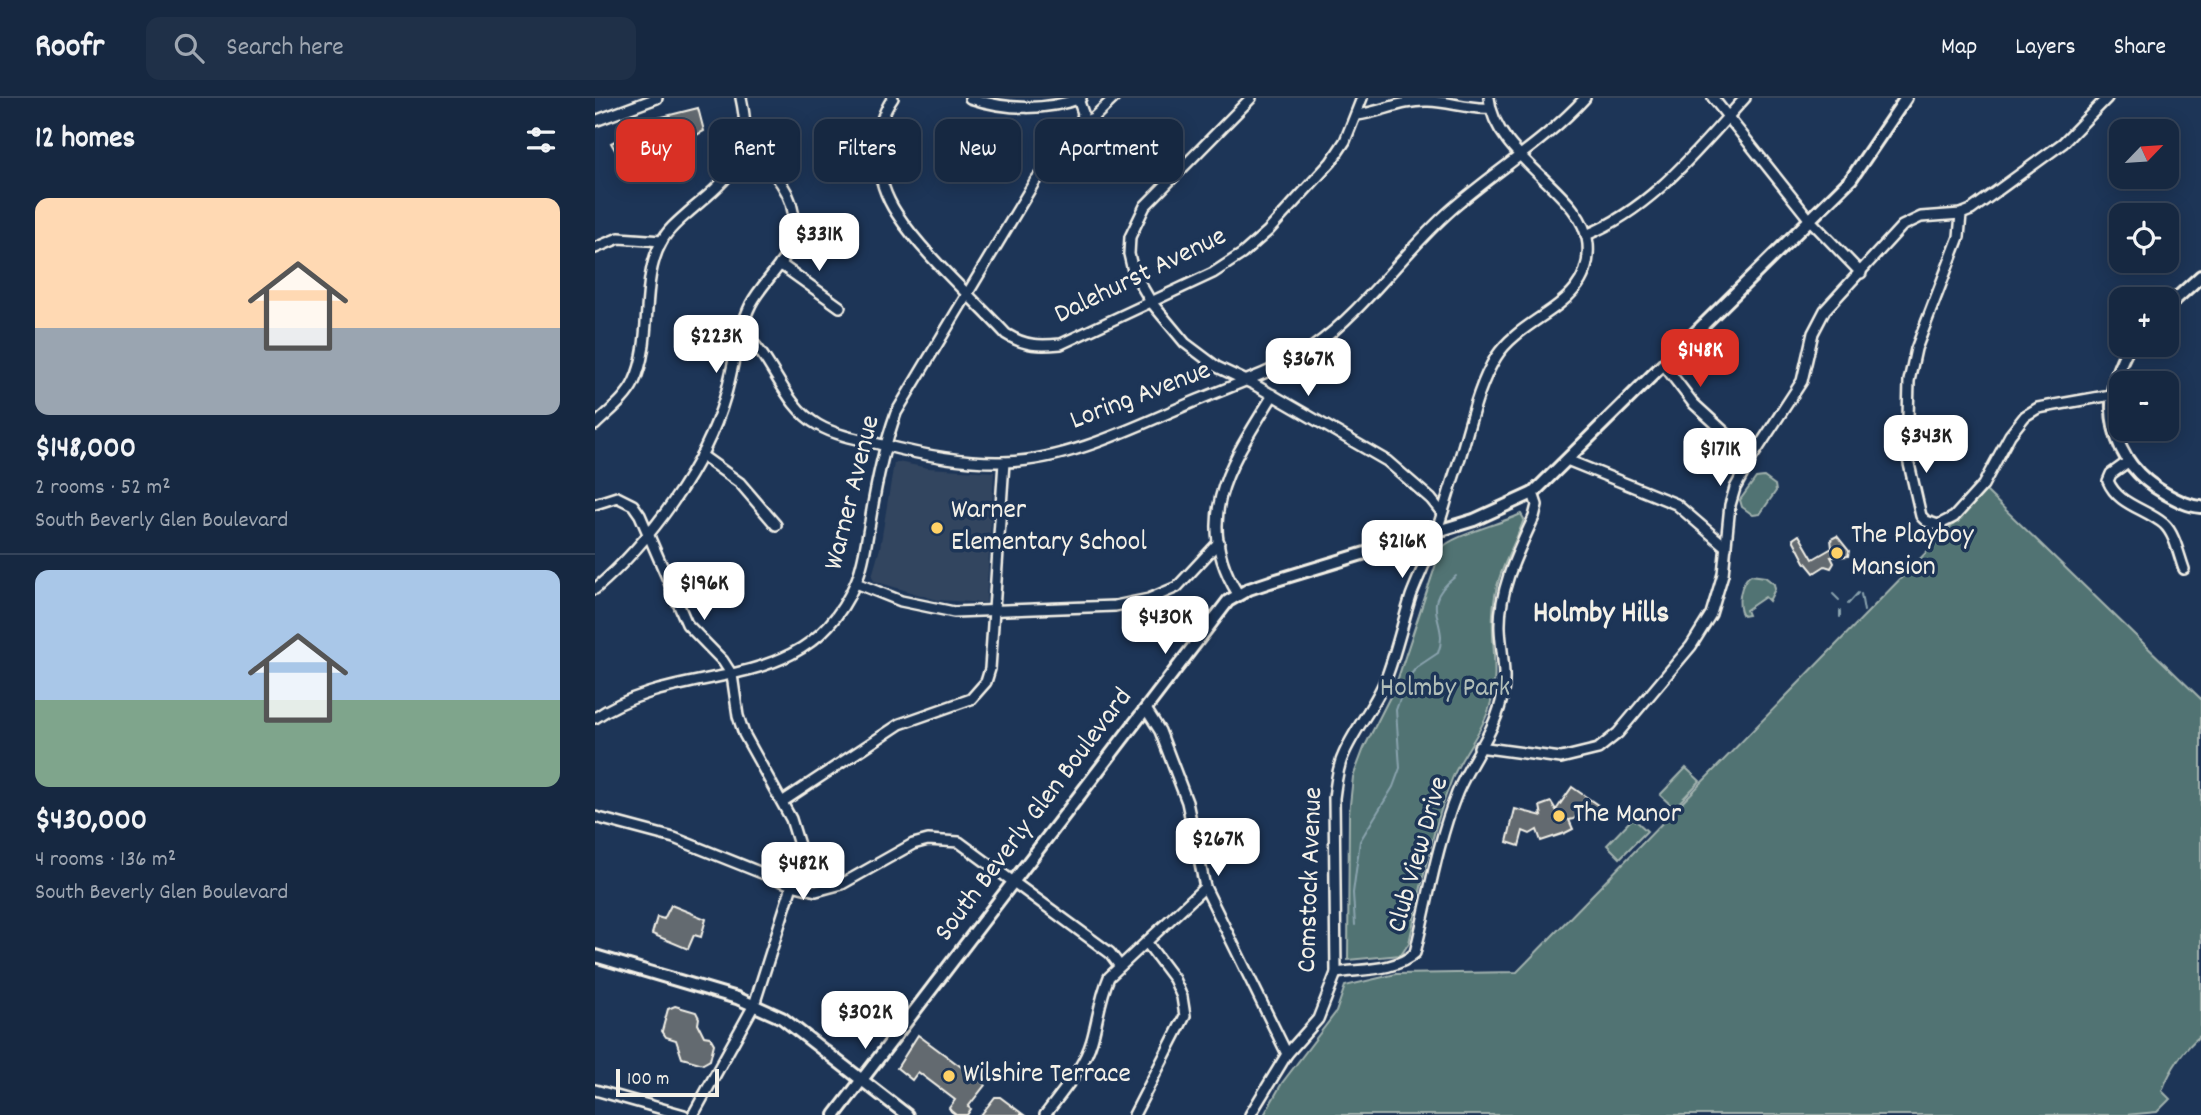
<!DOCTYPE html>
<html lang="en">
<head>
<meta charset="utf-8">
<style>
	body { margin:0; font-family:Dekko,sans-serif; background:#1f3048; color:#f1f3f6; height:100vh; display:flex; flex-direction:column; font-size:26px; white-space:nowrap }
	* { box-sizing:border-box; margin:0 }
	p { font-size:23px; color:#9ea6b1 }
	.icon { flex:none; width:38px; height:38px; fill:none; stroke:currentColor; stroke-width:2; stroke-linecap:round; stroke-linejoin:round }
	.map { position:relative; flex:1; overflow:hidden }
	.drawer { display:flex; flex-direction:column; background:#162841; width:595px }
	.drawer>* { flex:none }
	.top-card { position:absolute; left:21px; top:21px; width:665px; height:63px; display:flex; gap:14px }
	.needle { width:46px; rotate:65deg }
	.fabs { position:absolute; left:1514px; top:21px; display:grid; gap:14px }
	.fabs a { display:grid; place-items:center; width:70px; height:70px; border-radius:14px; background:#162841; box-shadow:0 4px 18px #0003,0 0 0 2px #35445a; font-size:35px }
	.scale { position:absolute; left:21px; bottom:18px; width:103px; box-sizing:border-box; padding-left:7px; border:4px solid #f4f1e8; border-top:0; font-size:19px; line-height:24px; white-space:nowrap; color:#f4f1e8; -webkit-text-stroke:5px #1d3557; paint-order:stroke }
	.price { position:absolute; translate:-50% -60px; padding:0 16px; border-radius:14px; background:#fff; color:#222; font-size:23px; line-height:46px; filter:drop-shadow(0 2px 4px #0008) }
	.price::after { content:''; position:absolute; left:50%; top:42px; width:21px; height:16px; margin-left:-10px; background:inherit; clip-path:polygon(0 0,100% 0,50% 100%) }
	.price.current { background:#d93025; color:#fff }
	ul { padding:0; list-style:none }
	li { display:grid; align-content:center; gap:14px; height:371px; padding:0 35px }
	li+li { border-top:2px solid #35445a }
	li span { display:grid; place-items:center; height:217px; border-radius:14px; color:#555 }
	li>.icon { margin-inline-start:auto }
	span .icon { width:126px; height:126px; fill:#fffc; stroke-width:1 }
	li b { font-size:30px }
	h2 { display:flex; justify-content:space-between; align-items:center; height:84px; padding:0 35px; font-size:30px }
	.pill { padding:0 24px; border-radius:14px; background:#162841; box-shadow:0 4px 18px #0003,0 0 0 2px #35445a; font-size:24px; line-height:63px }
	.pill.current { background:#d93025; color:#fff }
	header { display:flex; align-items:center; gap:42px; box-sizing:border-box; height:98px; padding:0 35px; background:#162841; border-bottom:2px solid #35445a }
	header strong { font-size:33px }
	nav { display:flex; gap:38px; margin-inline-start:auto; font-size:24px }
	.search { width:490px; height:63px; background:#1f3048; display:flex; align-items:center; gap:18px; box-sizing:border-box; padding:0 24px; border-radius:14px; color:#9ea6b1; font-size:26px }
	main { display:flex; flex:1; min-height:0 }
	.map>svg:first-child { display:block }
	.built { fill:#32455e }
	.green { fill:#517373; stroke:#a2b2ae; stroke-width:2 }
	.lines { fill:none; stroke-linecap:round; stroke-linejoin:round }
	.stream { stroke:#8aa3ae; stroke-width:2 }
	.building { fill:#646b70; stroke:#f4f1e8; stroke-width:2 }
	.minor-casing { stroke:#f4f1e8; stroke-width:14 }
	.major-casing { stroke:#f4f1e8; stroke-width:16 }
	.minor { stroke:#1d3557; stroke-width:9 }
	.major { stroke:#1d3557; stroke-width:10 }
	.poi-dot { fill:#ffd166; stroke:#1d3557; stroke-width:2.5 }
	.labels { text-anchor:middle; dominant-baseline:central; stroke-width:7; stroke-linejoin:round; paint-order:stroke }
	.street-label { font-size:28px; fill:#f4f1e8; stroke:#1d3557 }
	.poi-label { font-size:28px; fill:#f4f1e8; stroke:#1d3557; text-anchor:start }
	.park-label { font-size:28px; fill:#b3bfb9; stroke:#1d3557 }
	.neighbourhood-label { font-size:30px; font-weight:bold; fill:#f4f1e8; stroke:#1d3557 }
</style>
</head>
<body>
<header>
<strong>Roofr</strong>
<div class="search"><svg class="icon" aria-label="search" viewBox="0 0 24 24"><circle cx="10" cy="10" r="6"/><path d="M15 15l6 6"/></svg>Search here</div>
<nav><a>Map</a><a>Layers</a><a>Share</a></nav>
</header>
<main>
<section class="drawer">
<h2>12 homes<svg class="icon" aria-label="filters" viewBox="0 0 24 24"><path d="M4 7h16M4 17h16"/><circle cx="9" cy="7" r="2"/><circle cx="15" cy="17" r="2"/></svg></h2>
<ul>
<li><span style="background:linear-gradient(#ffd9b3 60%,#9aa5b1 0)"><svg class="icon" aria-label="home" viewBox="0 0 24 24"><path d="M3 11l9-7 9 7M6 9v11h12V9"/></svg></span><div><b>$148,000</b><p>2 rooms · 52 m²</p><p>South Beverly Glen Boulevard</p></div></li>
<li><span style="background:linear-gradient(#a9c7e8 60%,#7fa58c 0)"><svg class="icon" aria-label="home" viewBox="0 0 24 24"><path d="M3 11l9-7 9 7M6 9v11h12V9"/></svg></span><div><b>$430,000</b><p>4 rooms · 136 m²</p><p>South Beverly Glen Boulevard</p></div></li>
</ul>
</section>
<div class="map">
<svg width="1606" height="1017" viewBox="0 0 1606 1017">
	<rect width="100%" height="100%" fill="#1d3557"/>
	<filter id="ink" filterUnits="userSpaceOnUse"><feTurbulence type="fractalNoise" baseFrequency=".0143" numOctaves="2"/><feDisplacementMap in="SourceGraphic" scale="14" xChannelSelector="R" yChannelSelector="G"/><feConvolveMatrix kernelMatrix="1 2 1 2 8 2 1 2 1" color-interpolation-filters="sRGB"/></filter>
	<g filter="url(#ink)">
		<path class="built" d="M303,364L333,370L399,374L391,505L342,502L279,483L277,478L285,450L299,365Z"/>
		<g class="green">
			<path d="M1169,379L1180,387L1181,393L1165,416L1158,417L1147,409L1145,402L1161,380Z"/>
			<path d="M1391,393L1606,601V937C1588,952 1575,972 1567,993L1575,1001L1562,1014L1531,1017H669L687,985L741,914L750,888L801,876L922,874Z"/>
			<path d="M926,416L929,421C916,457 900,475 898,516C896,548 905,578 894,611C886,636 867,656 857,681C836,734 826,790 814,845L806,857L753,862L754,716L758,679L769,650L800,589L846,451C855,438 908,425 926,416Z"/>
			<path d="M1156,477L1170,479L1179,486L1180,491L1174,503L1170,499L1151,512L1153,517L1148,518C1141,507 1145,484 1156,477Z"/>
			<path d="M1091,670L1105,683L1079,710L1065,697Z"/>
			<path d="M1038,720L1052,733L1025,760L1012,747Z"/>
		</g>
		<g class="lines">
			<g class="stream">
				<path d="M1238,496L1244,502"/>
				<path d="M1266,496L1269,513"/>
				<path d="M1253,506L1263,495"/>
				<path d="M1245,519V513"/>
				<path d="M760,827L758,795L765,743L798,689L805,670L801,612L812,581L822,569L843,555C856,523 820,509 861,478"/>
			</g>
		</g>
		<g class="building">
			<path d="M103,10L109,33L94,41L95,44L82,47L83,51L63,54L55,22Z"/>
			<path d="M30,32L35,40L45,70L32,73L16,45L26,40L24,35Z"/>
			<path d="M1204,437L1218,461L1237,450L1236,441L1242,438L1254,453L1253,458L1236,459L1239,465L1236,470L1230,468L1219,475L1210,464L1198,441Z"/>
			<path d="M977,689L1007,710L998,723L984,714L979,721L974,722L978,731L970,735L946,743L942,732L935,736L928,733L924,748L912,744L920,711L947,718L945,708L956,704L961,712Z"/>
			<path d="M76,807L111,821L106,839L99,837L93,851L57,836L62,819L69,821Z"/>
			<path d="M80,908L101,914L104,920L103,926L109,938L115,939L119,946L115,962L108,966L87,960L81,942L71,939L67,933L73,911Z"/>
			<path d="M323,937L388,985L390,987L373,1009L376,1011L372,1017H361L356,1013L354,1010L360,1002L323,974L317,982L302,970Z"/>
			<path d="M400,999H405L429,1017H386Z"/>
		</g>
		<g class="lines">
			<defs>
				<g id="minor">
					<path d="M298,0C274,33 280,83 302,116C328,156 378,200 411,236C430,248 444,248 466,246L618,175L647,156L673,133L736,64L750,43L767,0"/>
					<path d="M375,0C411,12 451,13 486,0"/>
					<path d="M656,0L550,108L535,139L534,156L538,173L556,204L590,245L622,269L660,287L792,363L836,401L847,415"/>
					<path d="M1118,0L1215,122L1266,175"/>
					<path d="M762,17C786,14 808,2 833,3C854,3 874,12 895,10"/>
					<path d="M0,23L62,0"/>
					<path d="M488,24L498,20L519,0"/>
					<path d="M1366,116L1364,139L1321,251L1314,283L1312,357L1326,418L1331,423L1343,427L1359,419L1388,387L1415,337L1430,318L1443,310L1516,297"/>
					<path d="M991,137C1058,110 1103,51 1150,0"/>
					<path d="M0,150L24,140L67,143"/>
					<path d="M185,166L245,209"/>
					<path d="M146,234C179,258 186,306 223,327C242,338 267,342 288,347C327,357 368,365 408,364C475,363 543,327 603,302C641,286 684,272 718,249C771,211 808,154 857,111C900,73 951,43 990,0"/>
					<path d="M1069,267L1098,305L1157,359"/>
					<path d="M0,327C13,314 31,301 39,284C59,242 44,183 67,143C73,131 86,121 96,112C138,77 159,58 146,0"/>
					<path d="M106,357L145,385L181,427"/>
					<path d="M972,362L1081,406L1131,449"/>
					<path d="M1534,363L1516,376L1513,383C1523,407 1550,410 1569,426C1580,436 1584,458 1589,471"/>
					<path d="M0,406L22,399L38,407L45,417L92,526L128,563L137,577L143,618L149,636L196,721L204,747L205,761L195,794L159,907L98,1017"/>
					<path d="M261,485L306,503L359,514L520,508L554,501L582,489L624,444"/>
					<path d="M0,491C55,444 110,369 130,299C139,269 142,234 156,206C169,181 196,163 199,133C202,97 179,69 149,52"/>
					<path d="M643,496C595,420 638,362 678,297"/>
					<path d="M551,611L565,633L592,704L610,789L692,956"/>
					<path d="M0,620C87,560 209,603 260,486C269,467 271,444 275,424C281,386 288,351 301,315L440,83L485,30L488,15L483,1"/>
					<path d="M884,649L966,660L1003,651L1023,635L1096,548L1116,516L1128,476L1135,407L1140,390L1156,361L1207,283L1218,235L1230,212L1307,128L1326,119L1366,116L1376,112L1468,45L1512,0"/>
					<path d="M187,704L305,626L376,601L391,584L395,571L409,364"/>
					<path d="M0,719L79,740L197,787L221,793L247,786L318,746L333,742L364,744L515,855L524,867"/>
					<path d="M741,875C767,871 801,873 820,855C833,802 842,745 862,695C875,664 898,636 906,604C913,579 906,555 905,530C904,490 923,454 939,419L942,407L938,395"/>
					<path d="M0,992L89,1017"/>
					<path d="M450,1017C467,994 489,970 497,942C503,921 505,900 514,879L610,789"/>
					<path d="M539,1017L590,918L587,899L579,881L552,845"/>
					<path d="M655,1017L692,956L723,921L741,875L739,700C741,686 742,671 748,658C760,629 783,605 793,575C802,550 808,524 816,498C822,482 830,466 836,449C846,423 853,395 862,369C874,333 881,291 901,259C929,215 998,209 993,146C989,94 900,61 894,0"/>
				</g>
				<g id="major">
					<path d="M1572,209L1606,178"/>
					<path d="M1535,247C1503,302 1513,363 1571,396C1582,402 1593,408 1606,409"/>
					<path d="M0,858L142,900L187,920L312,1017"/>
					<path d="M240,1017L633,503L654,491L675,484L879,422L938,395L1256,81L1311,0"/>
				</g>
			</defs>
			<use href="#minor" class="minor-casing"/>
			<use href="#major" class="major-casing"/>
			<use href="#minor" class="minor"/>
			<use href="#major" class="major"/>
		</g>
	</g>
	<g class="poi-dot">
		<circle cx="342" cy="430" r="7"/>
		<circle cx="1242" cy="455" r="7"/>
		<circle cx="964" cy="718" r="7"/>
		<circle cx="354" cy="978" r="7"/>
	</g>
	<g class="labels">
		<g class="street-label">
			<text transform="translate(546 179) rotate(-26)">Dalehurst Avenue</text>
			<text transform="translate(546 299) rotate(-21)">Loring Avenue</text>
			<text transform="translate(259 395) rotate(-76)">Warner Avenue</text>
			<text transform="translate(440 718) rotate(-53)">South Beverly Glen Boulevard</text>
			<text transform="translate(825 757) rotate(-74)">Club View Drive</text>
			<text transform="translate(717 782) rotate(-88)">Comstock Avenue</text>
		</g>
		<g class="poi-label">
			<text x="356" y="414">Warner<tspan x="356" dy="32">Elementary School</tspan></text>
			<text x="1256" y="439">The Playboy<tspan x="1256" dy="32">Mansion</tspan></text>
			<text x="978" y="718">The Manor</text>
			<text x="368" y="978">Wilshire Terrace</text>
		</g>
		<g class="park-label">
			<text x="850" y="592">Holmby Park</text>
		</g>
		<g class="neighbourhood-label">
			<text x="1006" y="517">Holmby Hills</text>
		</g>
	</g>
</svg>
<div class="fabs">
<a><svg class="needle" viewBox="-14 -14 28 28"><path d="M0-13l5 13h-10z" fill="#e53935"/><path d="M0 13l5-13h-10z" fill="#9ea6b1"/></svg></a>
<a><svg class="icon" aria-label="locate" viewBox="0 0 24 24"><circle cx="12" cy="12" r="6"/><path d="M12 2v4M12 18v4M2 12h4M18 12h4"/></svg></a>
<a>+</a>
<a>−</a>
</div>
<div class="scale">100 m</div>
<b class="price" style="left:224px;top:175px">$331K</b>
<b class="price" style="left:121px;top:277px">$223K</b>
<b class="price current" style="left:1105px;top:291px">$148K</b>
<b class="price" style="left:713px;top:300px">$367K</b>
<b class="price" style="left:1331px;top:377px">$343K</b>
<b class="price" style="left:1125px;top:390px">$171K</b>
<b class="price" style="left:807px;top:482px">$216K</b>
<b class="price" style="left:109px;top:524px">$196K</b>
<b class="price" style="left:570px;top:558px">$430K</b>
<b class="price" style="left:623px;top:780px">$267K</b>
<b class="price" style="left:208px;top:804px">$482K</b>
<b class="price" style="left:270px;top:953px">$302K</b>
<div class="top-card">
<a class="pill current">Buy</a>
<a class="pill">Rent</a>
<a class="pill">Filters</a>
<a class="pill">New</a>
<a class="pill">Apartment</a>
</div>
</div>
</main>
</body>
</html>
